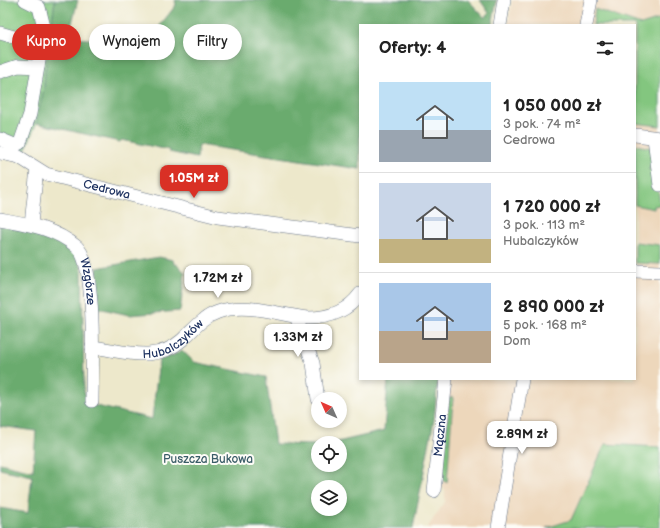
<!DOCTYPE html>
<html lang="pl">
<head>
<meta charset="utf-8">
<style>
	body { margin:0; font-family:"Balsamiq Sans",sans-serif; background:#f2f2f2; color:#222; height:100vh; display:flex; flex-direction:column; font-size:15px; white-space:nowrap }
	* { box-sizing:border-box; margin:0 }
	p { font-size:13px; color:#767676 }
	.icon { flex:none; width:22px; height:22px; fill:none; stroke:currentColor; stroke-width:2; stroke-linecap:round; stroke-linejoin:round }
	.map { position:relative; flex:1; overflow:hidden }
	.panel { position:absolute; left:359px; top:24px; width:277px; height:356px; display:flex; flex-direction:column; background:#fff; border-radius:0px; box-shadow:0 2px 6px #0003 }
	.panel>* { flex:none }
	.guide { position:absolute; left:12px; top:24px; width:287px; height:36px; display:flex; gap:8px }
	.needle { width:26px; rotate:315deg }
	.controls { position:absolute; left:311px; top:392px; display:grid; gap:8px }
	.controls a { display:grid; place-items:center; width:36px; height:36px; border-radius:50%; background:#fff; box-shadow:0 2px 6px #0003; font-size:20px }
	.price { position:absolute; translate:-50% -34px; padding:0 9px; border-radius:8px; background:#fff; color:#222; font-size:13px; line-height:26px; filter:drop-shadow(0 1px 2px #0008) }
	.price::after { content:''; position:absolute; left:50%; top:24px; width:12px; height:9px; margin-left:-6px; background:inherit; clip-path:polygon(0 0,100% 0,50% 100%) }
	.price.active { background:#d93025; color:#fff }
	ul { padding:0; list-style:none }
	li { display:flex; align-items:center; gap:12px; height:100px; padding:0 20px }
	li+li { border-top:1px solid #e0e0e0 }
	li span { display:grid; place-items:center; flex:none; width:112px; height:80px; border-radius:0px; color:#555 }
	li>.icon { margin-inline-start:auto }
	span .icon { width:48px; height:48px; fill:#fffc; stroke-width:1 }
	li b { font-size:17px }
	h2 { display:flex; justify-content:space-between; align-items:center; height:48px; padding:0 20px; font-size:17px }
	.pill { padding:0 14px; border-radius:18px; background:#fff; box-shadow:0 2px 6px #0003; font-size:14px; line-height:36px }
	.pill.active { background:#d93025; color:#fff }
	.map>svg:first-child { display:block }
	.built { fill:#edd7bb }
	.green { fill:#83c67f; stroke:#4f7a6e }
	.forest { fill:#6aab6e; stroke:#426d66; fill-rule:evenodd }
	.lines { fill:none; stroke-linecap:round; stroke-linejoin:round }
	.minor-casing { stroke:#647084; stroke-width:14 }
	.minor { stroke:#fff; stroke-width:13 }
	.labels { text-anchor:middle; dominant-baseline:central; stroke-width:4; stroke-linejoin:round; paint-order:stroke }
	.street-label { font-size:12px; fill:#1b2f5e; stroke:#fdfcf7 }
	.park-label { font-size:12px; fill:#3a5c68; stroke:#fdfcf7 }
</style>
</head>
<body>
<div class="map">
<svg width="660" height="528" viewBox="0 0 660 528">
	<rect width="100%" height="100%" fill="#fdfcf7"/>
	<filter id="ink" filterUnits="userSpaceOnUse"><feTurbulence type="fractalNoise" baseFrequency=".025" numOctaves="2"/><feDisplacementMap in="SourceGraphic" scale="8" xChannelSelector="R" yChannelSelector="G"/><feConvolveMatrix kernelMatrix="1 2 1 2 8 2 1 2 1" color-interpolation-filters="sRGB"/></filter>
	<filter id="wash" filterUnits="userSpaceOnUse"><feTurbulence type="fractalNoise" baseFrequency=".012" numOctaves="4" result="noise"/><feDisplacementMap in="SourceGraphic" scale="16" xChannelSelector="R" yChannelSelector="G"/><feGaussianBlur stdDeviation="0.9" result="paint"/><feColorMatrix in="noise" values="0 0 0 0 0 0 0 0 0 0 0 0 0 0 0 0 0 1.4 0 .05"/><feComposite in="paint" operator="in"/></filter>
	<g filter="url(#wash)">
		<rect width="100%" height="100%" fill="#ede8cb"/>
		<path class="built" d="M512,0H660V528H427L445,502V490L439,483L448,379H635V25H508Z"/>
		<g class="green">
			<path d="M0,0H55L45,71L44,88L39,117L25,151L0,148Z"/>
			<path d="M595,9L641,25L660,19V126L635,123V25H593Z"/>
			<path d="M635,145L653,148L655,167L649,168V170H656L660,205L654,206V209L635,205Z"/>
			<path d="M635,242L660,245V264L635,263Z"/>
			<path d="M452,397H453L447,483L443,480V475L449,398Z"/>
			<path d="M605,444L660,447V528H546L571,520Z"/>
		</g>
		<g class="forest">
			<path d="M55,0H78L68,38L132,41L131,32L158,28L176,5L175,0H468L485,18L489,13L480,0H497L492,25H360V169L199,145L197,158L169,152V150L122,140L120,142L36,123L44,88L45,71Z"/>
			<path d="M0,225L58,238L76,251L82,269L84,391L88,404L152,419L159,360L172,356L182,350L194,362L266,377L275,444L318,445V465H340V443H333L384,431L388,379H438L434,420L413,528H0V508L28,513L32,476L0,469V463L33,471L36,431L0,426ZM318,487H340V509H318Z"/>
			<path d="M159,257L173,260L174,264L178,265L185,273L180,311L129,315L98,308L97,268Z"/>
		</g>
	</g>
	<g filter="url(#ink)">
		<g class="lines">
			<defs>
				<g id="minor">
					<path d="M500,25L504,0"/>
					<path d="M586,25L591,0"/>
					<path d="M0,33L42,45"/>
					<path d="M0,72L18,66L38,67L44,27L39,7L25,0"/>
					<path d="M635,135L660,138"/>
					<path d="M654,138L660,185"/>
					<path d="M0,139L12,144L14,150"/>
					<path id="s1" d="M0,153L19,157L46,174L218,217L360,236"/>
					<path d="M12,155L15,145L20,143L30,114L38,67"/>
					<path id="s2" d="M0,219C27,224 55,228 77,247C97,266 92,371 92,401"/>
					<path d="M31,224L37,169"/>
					<path d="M635,271L660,272"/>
					<path d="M298,317V323L313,363L318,399"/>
					<path id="s3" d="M92,347C125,351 155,364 182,340C193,330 203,317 218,312C246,302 279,315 308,318C329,318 347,312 360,294"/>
					<path id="s4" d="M434,491L446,379"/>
					<path d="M498,528L522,379"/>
				</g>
			</defs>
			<use href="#minor" class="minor-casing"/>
			<use href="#minor" class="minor"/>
		</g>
	</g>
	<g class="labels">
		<g class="street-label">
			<text stroke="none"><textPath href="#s1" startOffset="114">Cedrowa</textPath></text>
			<text stroke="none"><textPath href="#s2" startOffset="120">Wzgórze</textPath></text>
			<text stroke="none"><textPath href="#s3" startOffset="86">Hubalczyków</textPath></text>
			<text stroke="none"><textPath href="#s4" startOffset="56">Mączna</textPath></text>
		</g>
		<g class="park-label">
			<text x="208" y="459">Puszcza Bukowa</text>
		</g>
	</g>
</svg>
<div class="controls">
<a><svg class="needle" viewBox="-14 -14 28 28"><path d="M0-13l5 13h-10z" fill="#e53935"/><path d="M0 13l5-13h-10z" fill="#767676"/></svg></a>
<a><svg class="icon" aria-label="locate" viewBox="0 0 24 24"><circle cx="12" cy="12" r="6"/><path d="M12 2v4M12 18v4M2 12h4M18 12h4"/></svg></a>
<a><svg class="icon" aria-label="layers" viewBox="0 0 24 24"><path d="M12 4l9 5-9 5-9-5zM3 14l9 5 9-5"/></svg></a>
</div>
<b class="price active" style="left:194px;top:199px">1.05M zł</b>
<b class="price" style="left:218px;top:299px">1.72M zł</b>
<b class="price" style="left:298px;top:358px">1.33M zł</b>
<b class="price" style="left:522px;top:455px">2.89M zł</b>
<div class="guide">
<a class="pill active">Kupno</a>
<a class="pill">Wynajem</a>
<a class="pill">Filtry</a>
</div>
<section class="panel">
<h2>Oferty: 4<svg class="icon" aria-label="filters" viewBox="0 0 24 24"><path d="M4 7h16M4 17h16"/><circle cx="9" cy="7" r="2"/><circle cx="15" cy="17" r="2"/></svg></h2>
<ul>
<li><span style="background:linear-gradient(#bfe0f5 60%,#9aa5b1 0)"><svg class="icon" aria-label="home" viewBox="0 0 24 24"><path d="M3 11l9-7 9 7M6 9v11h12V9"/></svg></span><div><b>1 050 000 zł</b><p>3 pok. · 74 m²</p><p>Cedrowa</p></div></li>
<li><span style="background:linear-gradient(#c9d6e8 70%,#c2b280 0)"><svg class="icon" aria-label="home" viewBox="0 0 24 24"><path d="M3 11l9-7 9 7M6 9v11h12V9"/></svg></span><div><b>1 720 000 zł</b><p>3 pok. · 113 m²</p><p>Hubalczyków</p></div></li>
<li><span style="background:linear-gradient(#a9c7e8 60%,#b9a48a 0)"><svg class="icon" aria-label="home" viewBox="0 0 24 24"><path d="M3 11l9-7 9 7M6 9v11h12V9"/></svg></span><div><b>2 890 000 zł</b><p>5 pok. · 168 m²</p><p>Dom</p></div></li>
</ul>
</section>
</div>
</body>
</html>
